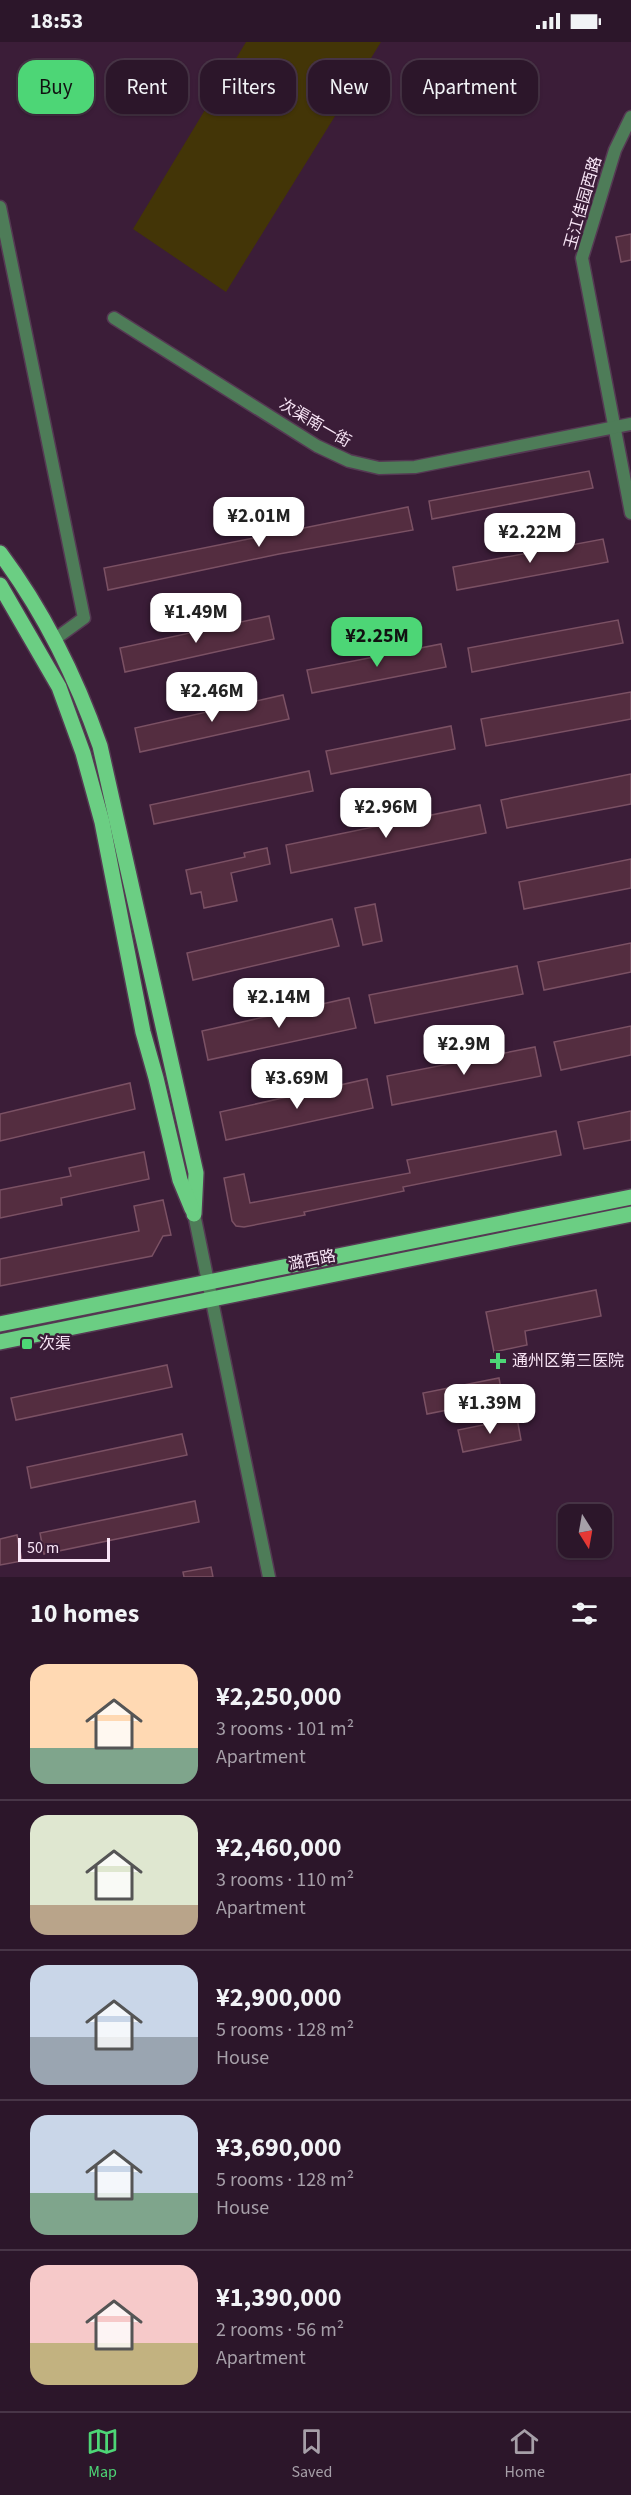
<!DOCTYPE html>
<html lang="en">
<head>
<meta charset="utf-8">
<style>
	body { margin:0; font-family:"Source Sans 3","Noto Sans SC",sans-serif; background:#382336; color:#f1f3f6; height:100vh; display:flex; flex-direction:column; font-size:22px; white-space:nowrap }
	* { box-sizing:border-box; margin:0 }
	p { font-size:20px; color:#a69fa8 }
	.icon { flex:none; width:33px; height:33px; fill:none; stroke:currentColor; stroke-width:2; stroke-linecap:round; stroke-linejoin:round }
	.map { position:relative; height:1535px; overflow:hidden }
	.drawer { display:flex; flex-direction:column; background:#2c162a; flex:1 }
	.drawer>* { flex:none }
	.banner { position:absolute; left:18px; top:18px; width:596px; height:54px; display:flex; gap:12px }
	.needle { width:39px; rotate:169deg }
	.buttons { position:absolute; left:558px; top:1462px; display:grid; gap:12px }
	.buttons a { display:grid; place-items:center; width:54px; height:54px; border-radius:12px; background:#2c162a; box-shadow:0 2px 4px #0004,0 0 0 2px #483547; font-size:30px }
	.scale { position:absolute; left:18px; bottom:15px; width:92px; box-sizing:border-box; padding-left:6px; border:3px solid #f8e5f6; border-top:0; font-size:16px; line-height:21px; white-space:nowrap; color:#f8e5f6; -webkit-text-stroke:4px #3b1d38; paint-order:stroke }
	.price { position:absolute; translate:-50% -51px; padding:0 14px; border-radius:12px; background:#fff; color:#222; font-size:20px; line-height:39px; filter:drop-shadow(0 2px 3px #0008) }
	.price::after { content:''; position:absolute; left:50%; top:36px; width:18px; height:14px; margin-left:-9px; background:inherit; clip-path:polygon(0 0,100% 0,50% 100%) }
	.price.active { background:#4dd676; color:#111 }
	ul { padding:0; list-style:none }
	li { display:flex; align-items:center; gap:18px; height:150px; padding:0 30px }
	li+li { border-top:2px solid #483547 }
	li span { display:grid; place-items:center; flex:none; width:168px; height:120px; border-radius:18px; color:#555 }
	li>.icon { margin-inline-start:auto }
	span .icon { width:72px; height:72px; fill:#fffc; stroke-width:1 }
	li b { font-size:26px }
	h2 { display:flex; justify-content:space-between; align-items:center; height:72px; padding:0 30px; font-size:26px }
	.chip { padding:0 21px; border-radius:18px; background:#2c162a; box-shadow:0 2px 4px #0004,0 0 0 2px #483547; font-size:21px; line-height:54px }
	.chip.active { background:#4dd676; color:#111 }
	.status { display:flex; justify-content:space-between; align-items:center; height:42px; padding:0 30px; background:#2c162a; direction:ltr }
	.status svg { height:16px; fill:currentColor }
	.tab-bar { display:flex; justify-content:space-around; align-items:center; height:84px; border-top:2px solid #483547; background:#2c162a; font-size:16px; color:#a69fa8 }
	.tab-bar a { display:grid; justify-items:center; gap:3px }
	.tab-bar .active { color:#4dd676 }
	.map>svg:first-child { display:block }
	.green { fill:#433507 }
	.building { fill:#542d40; stroke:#7b5164; stroke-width:1.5 }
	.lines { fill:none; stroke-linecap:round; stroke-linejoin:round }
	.minor-casing { stroke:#553953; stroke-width:15 }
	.major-casing { stroke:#553953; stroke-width:18 }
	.minor { stroke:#4e7c58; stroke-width:12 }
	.major { stroke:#6bce83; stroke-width:15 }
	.poi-dot { fill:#4dd676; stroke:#3b1d38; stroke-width:2 }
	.labels { text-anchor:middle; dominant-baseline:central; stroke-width:5; stroke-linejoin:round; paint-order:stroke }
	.street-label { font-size:16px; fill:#f8e5f6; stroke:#3b1d38 }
	.poi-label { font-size:16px; fill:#f8e5f6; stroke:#3b1d38; text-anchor:start }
</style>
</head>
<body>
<div class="status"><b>18:53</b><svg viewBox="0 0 49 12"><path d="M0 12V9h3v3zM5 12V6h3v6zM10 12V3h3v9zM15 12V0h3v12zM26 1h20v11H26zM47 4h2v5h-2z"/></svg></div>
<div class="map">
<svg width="631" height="1535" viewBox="0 0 631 1535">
	<rect width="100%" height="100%" fill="#3b1d38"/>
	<path class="green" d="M246,0H381L226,250L133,187Z"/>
	<g class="building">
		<path d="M631,192V218L621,220L616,195Z"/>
		<path d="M589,429L593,446L432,477L429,459Z"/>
		<path d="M408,465L413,488L279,512L108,548L104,526Z"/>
		<path d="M603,497L608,520L457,548L453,525Z"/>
		<path d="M269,574L274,597L125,630L120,606Z"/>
		<path d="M618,578L623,601L472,630L468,606Z"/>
		<path d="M441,602L446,625L312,651L307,628Z"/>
		<path d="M631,650V677L486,704L481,677Z"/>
		<path d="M283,653L289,677L140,710L135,686Z"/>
		<path d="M451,684L455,707L331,732L326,709Z"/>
		<path d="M309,729L313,749L154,782L150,763Z"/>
		<path d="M631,732V762L507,786L501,758Z"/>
		<path d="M480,763L486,791L291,831L286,803Z"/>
		<path d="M267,806L270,822L231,831L237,859L204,866L201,850L191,852L186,828L245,815L244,811Z"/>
		<path d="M631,817V846L524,867L519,840Z"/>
		<path d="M375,862L382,899L363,903L355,866Z"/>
		<path d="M332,877L339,904L193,938L187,911Z"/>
		<path d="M631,901V930L544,948L538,920Z"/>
		<path d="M517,924L523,952L375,981L369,953Z"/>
		<path d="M349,956L356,986L208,1018L202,989Z"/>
		<path d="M631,984V1013L561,1028L554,1000Z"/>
		<path d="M535,1005L541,1034L392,1063L387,1034Z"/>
		<path d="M367,1037L373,1066L226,1098L220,1070Z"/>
		<path d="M130,1041L135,1067L0,1099V1072Z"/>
		<path d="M631,1069V1098L584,1107L578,1080Z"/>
		<path d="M556,1089L561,1113L403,1145L404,1149L304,1170L305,1173L244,1185L236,1184L232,1179L224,1136L244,1132L250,1161L410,1131L407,1118Z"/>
		<path d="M144,1110L149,1137L61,1156L62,1163L0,1176V1148L71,1134L69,1126Z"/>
		<path d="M163,1158L171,1193L163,1194L152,1214L0,1244V1217L139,1189L134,1164Z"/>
		<path d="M596,1248L601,1274L525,1289L527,1303L494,1310L486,1270Z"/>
		<path d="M167,1323L172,1345L16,1378L11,1356Z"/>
		<path d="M499,1336L503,1357L427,1372L423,1351Z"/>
		<path d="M517,1376L521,1398L463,1410L458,1388Z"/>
		<path d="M182,1392L187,1413L31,1446L27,1425Z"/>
		<path d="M195,1459L199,1480L44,1512L40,1491Z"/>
		<path d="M17,1493L22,1519L0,1523V1497Z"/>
		<path d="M211,1525L213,1535H184L183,1530Z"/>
	</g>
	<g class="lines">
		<defs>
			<g id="minor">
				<path d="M631,75L615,108L582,216L631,471"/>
				<path d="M0,165L84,576L55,597"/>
				<path d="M114,276L317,404L349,419L379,426L415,425L631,382"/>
				<path d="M194,1172L269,1535"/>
			</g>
			<g id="major">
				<path d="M0,511C44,570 76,635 100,704L196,1131L194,1172"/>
				<path d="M0,543L59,645L83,711L102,780L143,990L156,1036L180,1138L192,1167"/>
				<path d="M0,1282L631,1155"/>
				<path d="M0,1300L631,1172"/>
			</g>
		</defs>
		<use href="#minor" class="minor-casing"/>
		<use href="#major" class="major-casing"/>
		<use href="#minor" class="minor"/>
		<use href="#major" class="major"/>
	</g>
	<g class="poi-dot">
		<rect x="21" y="1296" width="12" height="12" rx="3"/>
		<path d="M495 1310h6v6h6v6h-6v6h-6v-6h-6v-6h6z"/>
	</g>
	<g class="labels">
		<g class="street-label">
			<text transform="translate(583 161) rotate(-74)">玉江佳园西路</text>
			<text transform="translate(315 381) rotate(30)">次渠南一街</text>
			<text transform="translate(312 1218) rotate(-11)">潞西路</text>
		</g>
		<g class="poi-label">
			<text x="39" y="1302">次渠</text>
			<text x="512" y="1319">通州区第三医院</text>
		</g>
	</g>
</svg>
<div class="buttons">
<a><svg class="needle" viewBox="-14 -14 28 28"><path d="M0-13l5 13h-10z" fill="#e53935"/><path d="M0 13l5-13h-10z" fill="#a69fa8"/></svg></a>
</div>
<div class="scale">50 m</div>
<b class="price" style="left:259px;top:506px">¥2.01M</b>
<b class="price" style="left:530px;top:522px">¥2.22M</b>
<b class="price" style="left:196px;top:602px">¥1.49M</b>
<b class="price active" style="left:377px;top:626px">¥2.25M</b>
<b class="price" style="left:212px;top:681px">¥2.46M</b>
<b class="price" style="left:386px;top:797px">¥2.96M</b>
<b class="price" style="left:279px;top:987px">¥2.14M</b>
<b class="price" style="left:464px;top:1034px">¥2.9M</b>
<b class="price" style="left:297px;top:1068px">¥3.69M</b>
<b class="price" style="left:490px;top:1393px">¥1.39M</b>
<div class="banner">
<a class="chip active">Buy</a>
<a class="chip">Rent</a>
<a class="chip">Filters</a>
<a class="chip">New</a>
<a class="chip">Apartment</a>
</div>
</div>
<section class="drawer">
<h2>10 homes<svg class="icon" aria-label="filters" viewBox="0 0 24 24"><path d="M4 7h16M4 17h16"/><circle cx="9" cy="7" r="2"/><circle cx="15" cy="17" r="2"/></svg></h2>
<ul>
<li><span style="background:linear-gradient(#ffd9b3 70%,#7fa58c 0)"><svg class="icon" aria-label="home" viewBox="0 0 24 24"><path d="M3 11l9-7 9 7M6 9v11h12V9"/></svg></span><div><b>¥2,250,000</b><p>3 rooms · 101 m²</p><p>Apartment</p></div></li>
<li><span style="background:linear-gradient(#dfe7d0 75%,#b9a48a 0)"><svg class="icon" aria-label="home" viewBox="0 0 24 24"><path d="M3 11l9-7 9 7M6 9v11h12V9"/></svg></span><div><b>¥2,460,000</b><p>3 rooms · 110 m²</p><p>Apartment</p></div></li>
<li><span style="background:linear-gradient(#c9d6e8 60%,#9aa5b1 0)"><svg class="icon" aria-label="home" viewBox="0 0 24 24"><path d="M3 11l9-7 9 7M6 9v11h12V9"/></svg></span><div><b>¥2,900,000</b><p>5 rooms · 128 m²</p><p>House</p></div></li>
<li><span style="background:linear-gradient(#c9d6e8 65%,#7fa58c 0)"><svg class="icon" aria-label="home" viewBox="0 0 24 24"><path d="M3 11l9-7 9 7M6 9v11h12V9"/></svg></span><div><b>¥3,690,000</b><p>5 rooms · 128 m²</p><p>House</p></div></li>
<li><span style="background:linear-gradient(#f6c9c9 65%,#c2b280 0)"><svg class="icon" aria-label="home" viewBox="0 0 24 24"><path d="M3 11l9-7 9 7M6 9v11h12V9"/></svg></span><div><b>¥1,390,000</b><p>2 rooms · 56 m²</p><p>Apartment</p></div></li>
</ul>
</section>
<nav class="tab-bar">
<a class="active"><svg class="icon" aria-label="map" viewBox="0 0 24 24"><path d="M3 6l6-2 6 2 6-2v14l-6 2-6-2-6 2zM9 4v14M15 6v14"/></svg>Map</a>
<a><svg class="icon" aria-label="saved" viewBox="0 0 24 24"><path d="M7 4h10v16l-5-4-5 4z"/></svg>Saved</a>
<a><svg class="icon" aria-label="home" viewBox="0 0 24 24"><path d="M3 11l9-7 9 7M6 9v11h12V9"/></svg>Home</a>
</nav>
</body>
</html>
